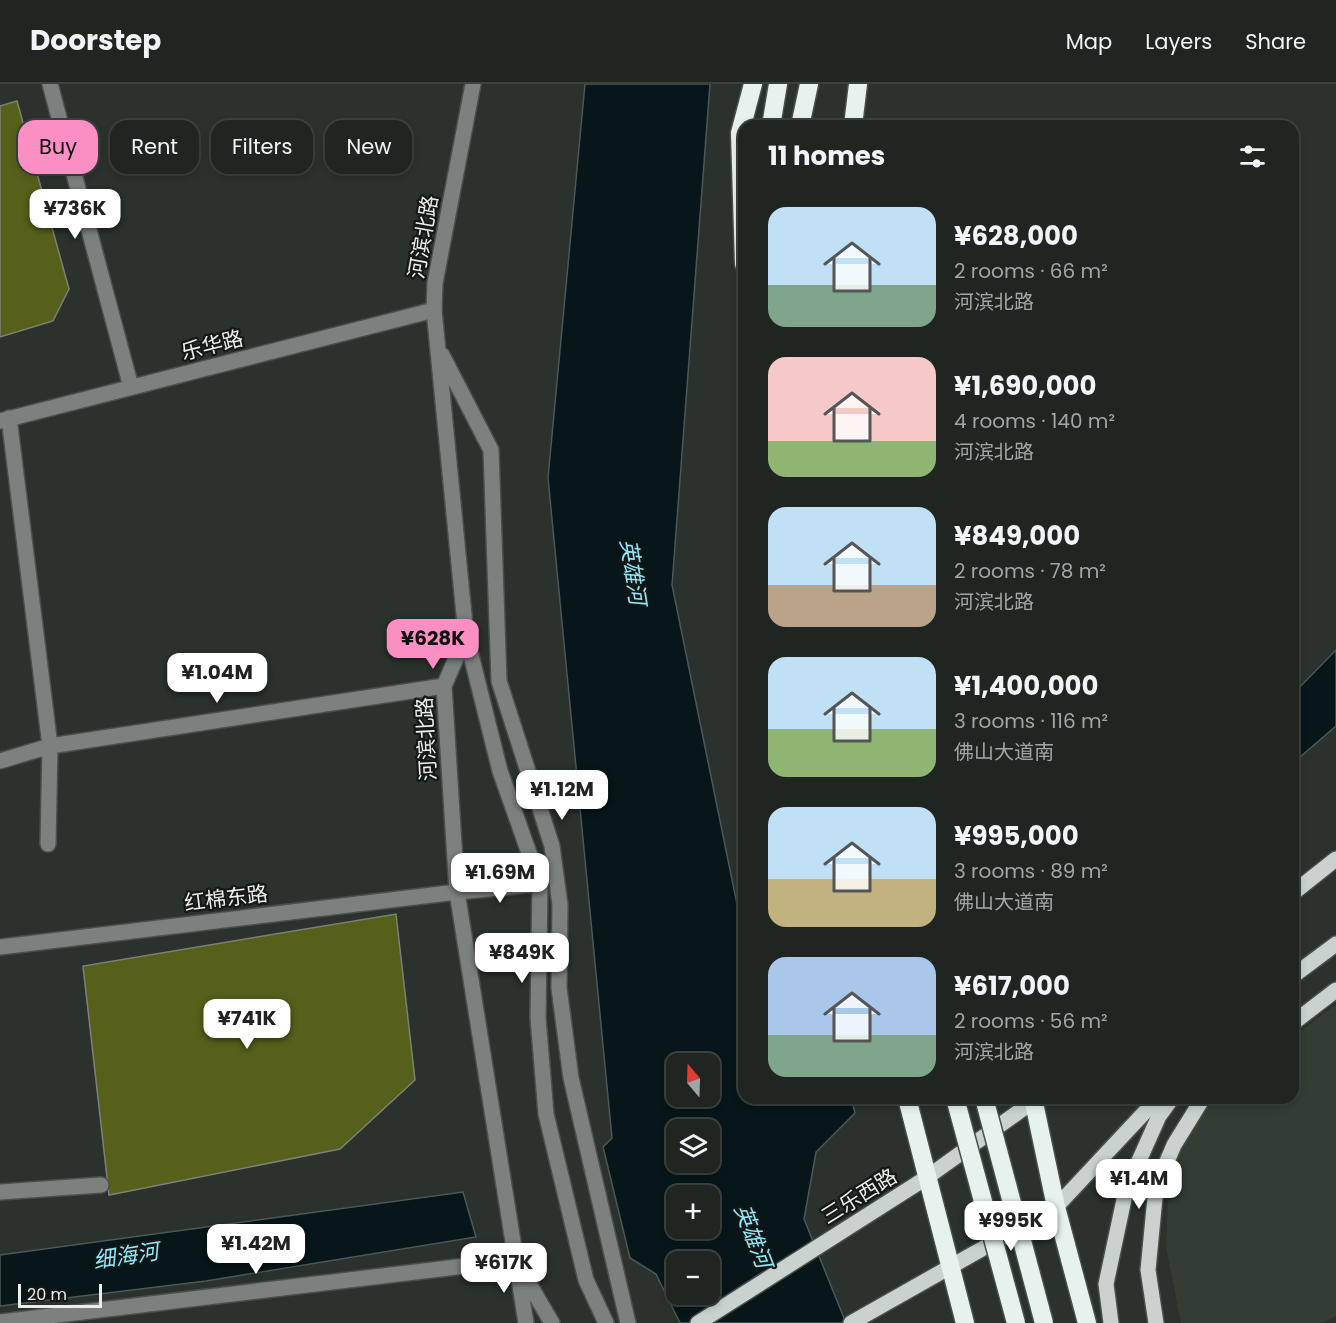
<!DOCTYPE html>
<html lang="en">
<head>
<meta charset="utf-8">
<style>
	body { margin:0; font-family:Poppins,"Noto Sans SC",sans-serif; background:#2d312e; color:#f1f3f6; height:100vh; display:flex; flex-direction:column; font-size:22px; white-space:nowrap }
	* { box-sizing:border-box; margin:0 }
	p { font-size:20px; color:#a2a5a5 }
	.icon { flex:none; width:33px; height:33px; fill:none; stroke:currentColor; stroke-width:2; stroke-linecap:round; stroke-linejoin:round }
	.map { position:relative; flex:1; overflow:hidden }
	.panel { position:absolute; left:738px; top:36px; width:561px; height:984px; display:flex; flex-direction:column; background:#202521; border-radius:18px; box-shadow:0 3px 9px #0003,0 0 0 2px #3d423f }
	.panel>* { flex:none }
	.banner { position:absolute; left:18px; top:36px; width:570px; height:54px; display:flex; gap:12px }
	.needle { width:39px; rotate:341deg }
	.fabs { position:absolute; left:666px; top:969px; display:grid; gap:12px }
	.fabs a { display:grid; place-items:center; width:54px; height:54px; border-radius:12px; background:#202521; box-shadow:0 3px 9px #0003,0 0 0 2px #3d423f; font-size:30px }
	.scale { position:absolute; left:18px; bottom:15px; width:84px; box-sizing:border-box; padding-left:6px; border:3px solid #ebeeeb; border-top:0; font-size:16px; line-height:21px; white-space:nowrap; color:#ebeeeb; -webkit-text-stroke:4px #151816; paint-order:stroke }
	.price { position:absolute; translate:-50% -51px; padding:0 14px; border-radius:12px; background:#fff; color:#222; font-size:20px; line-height:39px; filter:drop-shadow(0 2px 3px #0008) }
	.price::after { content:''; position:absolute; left:50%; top:36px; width:18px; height:14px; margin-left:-9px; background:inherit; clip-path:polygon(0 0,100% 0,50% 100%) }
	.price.active { background:#fb8fc4; color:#111 }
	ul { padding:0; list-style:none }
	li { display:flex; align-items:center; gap:18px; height:150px; padding:0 30px }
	li span { display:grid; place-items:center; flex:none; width:168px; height:120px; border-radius:18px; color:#555 }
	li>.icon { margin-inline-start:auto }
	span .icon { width:72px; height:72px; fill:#fffc; stroke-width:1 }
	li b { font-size:26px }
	h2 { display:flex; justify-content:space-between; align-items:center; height:72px; padding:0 30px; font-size:26px }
	.tag { padding:0 21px; border-radius:18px; background:#202521; box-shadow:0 3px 9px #0003,0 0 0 2px #3d423f; font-size:21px; line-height:54px }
	.tag.active { background:#fb8fc4; color:#111 }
	header { display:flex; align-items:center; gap:36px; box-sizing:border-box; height:84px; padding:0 30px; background:#202521; border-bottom:2px solid #3d423f }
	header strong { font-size:28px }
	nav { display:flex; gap:33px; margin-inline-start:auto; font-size:21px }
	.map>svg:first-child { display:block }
	.built { fill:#333d34 }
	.water { fill:#061619; stroke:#4b5758; stroke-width:1.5; fill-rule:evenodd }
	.building { fill:#56601a; stroke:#7e8078; stroke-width:1.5 }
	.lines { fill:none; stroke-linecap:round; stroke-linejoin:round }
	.minor-casing { stroke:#4a4f4b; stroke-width:18 }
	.major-casing { stroke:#4a4f4b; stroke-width:18 }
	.highway-casing { stroke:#4a4f4b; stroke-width:21 }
	.minor { stroke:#7c807f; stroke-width:15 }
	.major { stroke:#c9d2cf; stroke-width:15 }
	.highway { stroke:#e7f2ef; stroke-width:18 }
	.highway-bridge-casing { stroke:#4a4f4b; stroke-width:21; stroke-linecap:butt }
	.highway-bridge { stroke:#e7f2ef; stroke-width:18 }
	.labels { text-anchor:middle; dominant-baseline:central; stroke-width:4.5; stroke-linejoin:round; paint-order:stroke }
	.street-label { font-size:21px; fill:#ebeeeb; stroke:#151816 }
	.water-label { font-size:22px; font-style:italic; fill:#91e8fa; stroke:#151816 }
</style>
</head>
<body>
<header>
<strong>Doorstep</strong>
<nav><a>Map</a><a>Layers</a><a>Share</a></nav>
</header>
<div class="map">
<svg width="1336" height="1239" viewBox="0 0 1336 1239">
	<rect width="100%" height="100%" fill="#2b312c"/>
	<path class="built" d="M1336,920V1232L1322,1239H1181L1166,1163L1169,1088L1188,1052L1214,1014H1293V953Z"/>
	<g class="water">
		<path d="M585,0H710L672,501L740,835L744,842V1014H851L855,1029L816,1068L804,1135L846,1239H680L656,1190L630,1174L603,1063L612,1054L548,394ZM676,980H710V1012H676ZM676,1046H710V1078H676ZM676,1112H710V1144H676ZM676,1178H710V1210H676Z"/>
		<path d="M1336,566V642L1293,679V610Z"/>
		<path d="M463,1108L476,1153L206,1197L0,1222V1171Z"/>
	</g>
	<g class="building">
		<path d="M17,17L69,205L53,237L0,253V22Z"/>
		<path d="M396,830L415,996L340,1065L109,1111L83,882Z"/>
	</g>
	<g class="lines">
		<defs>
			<g id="minor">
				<path d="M50,0L131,303"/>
				<path d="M473,0L435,199L434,226L466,551L444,602L457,808L526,1239"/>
				<path d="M442,271L491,366L499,597L552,762L560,821L559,904L571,994L628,1239"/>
				<path d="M9,334L50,662L48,760"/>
				<path d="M0,337L434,226"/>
				<path d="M466,551L500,687L540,800L538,934L546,1030L586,1196L606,1239"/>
				<path d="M0,677L50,662L444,602"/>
				<path d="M0,863L457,808L540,800"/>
				<path d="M0,1108L101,1101"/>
				<path d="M521,1186L552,1239"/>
				<path d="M0,1238L515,1176"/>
			</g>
			<g id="major">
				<path d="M1293,809L1336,775"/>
				<path d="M1293,892L1336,860"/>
				<path d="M1293,939L1336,906"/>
				<path d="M698,1239L926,1094L1038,1014"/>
				<path d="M851,1239L1056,1123L1158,1014"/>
				<path d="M1111,1239L1106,1200L1126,1106L1159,1032L1172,1014"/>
				<path d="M1156,1239L1148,1186L1156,1103L1174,1061L1203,1014"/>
			</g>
			<g id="highway">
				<path d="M771,42L778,0"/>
				<path d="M800,42L809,0"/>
				<path d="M853,42L858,0"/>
				<path d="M744,180L740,49L753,0"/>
				<path d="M907,1014L965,1239"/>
				<path d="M1033,1014L1056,1123L1087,1239"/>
			</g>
		</defs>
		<use href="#minor" class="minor-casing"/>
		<use href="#major" class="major-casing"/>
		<use href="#highway" class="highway-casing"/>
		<use href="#minor" class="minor"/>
		<use href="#major" class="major"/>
		<use href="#highway" class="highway"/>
		<defs>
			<g id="highway-bridge">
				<path d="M955,1014L1016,1239"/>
				<path d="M984,1014L1044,1239"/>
			</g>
		</defs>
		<use href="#highway-bridge" class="highway-bridge-casing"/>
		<use href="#highway-bridge" class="highway-bridge"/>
	</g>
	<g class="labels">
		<g class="street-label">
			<text transform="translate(423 153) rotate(-80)">河滨北路</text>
			<text transform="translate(212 261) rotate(-14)">乐华路</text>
			<text transform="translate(426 655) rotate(-93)">河滨北路</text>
			<text transform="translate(226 814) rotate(-7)">红棉东路</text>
			<text transform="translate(859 1112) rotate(-32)">三乐西路</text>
		</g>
		<g class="water-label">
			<text transform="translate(633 488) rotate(81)">英雄河</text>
			<text transform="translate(753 1152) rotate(69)">英雄河</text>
			<text transform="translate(126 1172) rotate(-9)">细海河</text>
		</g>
	</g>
</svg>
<div class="fabs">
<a><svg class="needle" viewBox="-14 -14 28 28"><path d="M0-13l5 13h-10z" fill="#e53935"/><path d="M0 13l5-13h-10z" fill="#a2a5a5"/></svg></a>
<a><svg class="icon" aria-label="layers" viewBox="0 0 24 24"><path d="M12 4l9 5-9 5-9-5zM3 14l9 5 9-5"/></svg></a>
<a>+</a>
<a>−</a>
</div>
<div class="scale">20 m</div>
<b class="price" style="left:75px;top:156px">¥736K</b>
<b class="price active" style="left:433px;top:586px">¥628K</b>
<b class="price" style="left:217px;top:620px">¥1.04M</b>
<b class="price" style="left:562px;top:737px">¥1.12M</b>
<b class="price" style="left:500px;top:820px">¥1.69M</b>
<b class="price" style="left:522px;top:900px">¥849K</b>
<b class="price" style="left:247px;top:966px">¥741K</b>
<b class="price" style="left:1139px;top:1126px">¥1.4M</b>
<b class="price" style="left:1011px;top:1168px">¥995K</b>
<b class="price" style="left:256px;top:1191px">¥1.42M</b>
<b class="price" style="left:504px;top:1210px">¥617K</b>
<div class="banner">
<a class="tag active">Buy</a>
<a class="tag">Rent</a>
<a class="tag">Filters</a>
<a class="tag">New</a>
</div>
<section class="panel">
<h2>11 homes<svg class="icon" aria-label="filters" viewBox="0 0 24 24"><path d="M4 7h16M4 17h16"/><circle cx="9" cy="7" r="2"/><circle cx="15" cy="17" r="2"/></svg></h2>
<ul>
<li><span style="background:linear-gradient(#bfe0f5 65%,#7fa58c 0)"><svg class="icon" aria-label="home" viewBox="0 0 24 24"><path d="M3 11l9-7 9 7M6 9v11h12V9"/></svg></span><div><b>¥628,000</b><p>2 rooms · 66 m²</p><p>河滨北路</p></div></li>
<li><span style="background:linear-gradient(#f6c9c9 70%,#8fb573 0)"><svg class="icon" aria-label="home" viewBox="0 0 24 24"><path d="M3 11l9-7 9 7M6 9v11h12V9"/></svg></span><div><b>¥1,690,000</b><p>4 rooms · 140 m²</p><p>河滨北路</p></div></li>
<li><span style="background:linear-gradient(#bfe0f5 65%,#b9a48a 0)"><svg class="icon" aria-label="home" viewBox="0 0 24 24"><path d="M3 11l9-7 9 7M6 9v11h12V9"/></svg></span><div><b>¥849,000</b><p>2 rooms · 78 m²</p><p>河滨北路</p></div></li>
<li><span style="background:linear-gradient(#bfe0f5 60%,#8fb573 0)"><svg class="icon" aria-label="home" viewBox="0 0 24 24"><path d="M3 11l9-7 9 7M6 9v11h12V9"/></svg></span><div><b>¥1,400,000</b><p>3 rooms · 116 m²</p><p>佛山大道南</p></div></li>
<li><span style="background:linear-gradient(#bfe0f5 60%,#c2b280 0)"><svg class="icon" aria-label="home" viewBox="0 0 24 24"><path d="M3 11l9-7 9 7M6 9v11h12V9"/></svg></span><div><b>¥995,000</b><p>3 rooms · 89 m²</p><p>佛山大道南</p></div></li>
<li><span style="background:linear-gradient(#a9c7e8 65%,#7fa58c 0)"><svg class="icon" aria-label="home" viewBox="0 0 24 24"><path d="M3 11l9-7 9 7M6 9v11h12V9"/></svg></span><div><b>¥617,000</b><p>2 rooms · 56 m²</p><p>河滨北路</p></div></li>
</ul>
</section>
</div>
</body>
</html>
